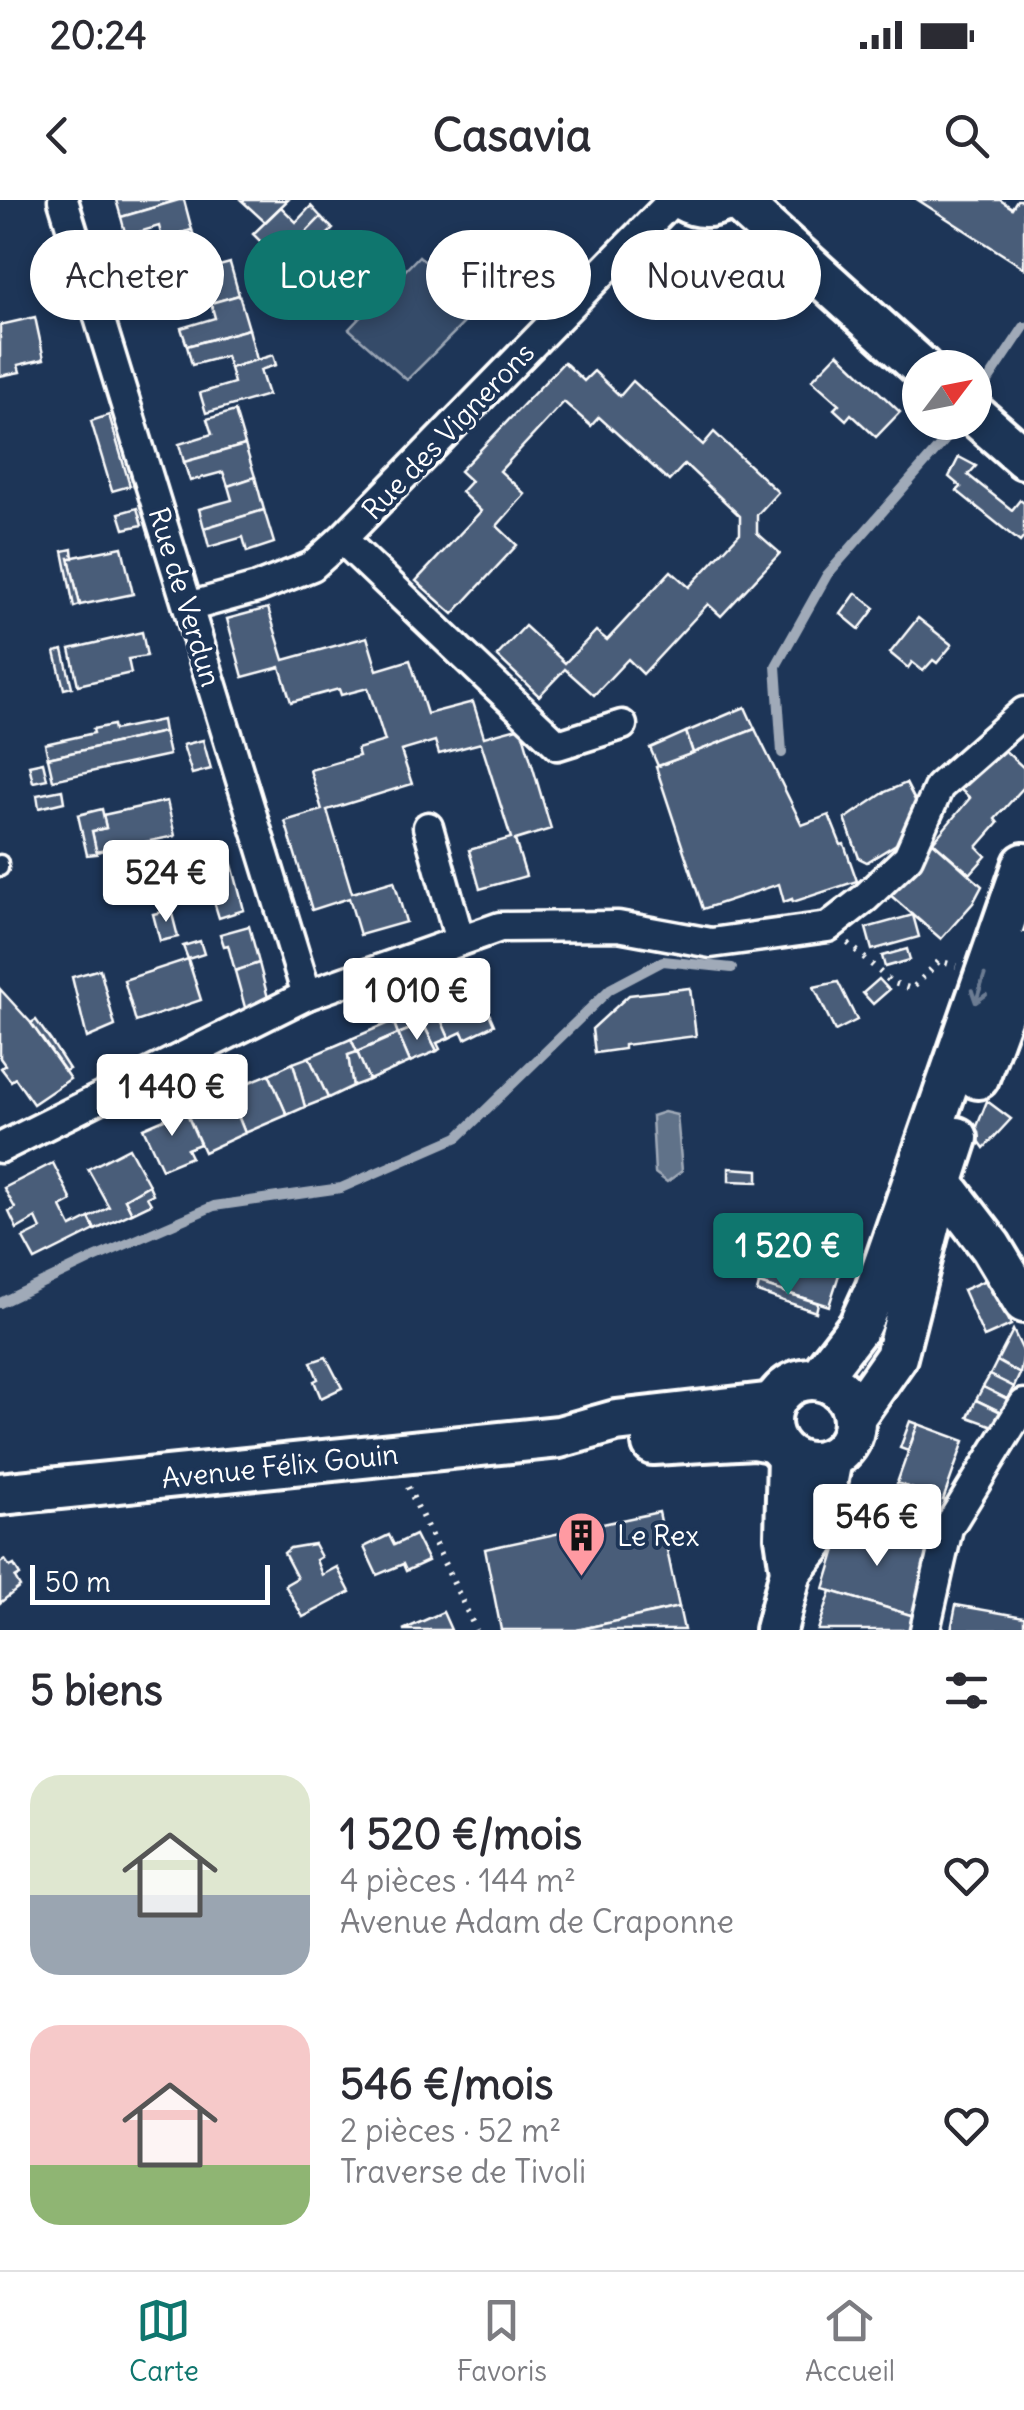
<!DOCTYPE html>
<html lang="fr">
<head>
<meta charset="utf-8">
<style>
	body { margin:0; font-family:Delius,sans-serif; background:#f2f2f3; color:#2b2b33; height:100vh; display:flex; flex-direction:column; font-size:38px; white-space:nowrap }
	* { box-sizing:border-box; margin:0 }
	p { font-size:32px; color:#7c7c81 }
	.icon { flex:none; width:55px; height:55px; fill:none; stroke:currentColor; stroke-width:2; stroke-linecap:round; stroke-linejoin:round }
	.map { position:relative; height:1430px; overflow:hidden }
	.sheet { display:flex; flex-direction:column; background:#fff; flex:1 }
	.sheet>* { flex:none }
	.banner { position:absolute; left:30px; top:30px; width:965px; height:90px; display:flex; gap:20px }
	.needle { width:65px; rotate:58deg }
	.fabs { position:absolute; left:902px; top:150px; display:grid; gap:20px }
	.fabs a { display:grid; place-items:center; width:90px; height:90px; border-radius:50%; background:#fff; box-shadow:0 5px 15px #0003; font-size:50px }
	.scale { position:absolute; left:30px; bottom:25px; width:240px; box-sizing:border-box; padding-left:10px; border:5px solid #fff; border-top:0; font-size:28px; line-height:35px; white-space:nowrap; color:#fff; -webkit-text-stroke:8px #1d3557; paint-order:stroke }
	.price { position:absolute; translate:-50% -85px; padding:0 22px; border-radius:10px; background:#fff; color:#222; font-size:32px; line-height:65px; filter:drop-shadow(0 2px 5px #0008) }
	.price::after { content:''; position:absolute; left:50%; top:60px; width:30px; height:22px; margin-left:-15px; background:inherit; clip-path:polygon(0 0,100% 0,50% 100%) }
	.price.current { background:#0f766e; color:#fff }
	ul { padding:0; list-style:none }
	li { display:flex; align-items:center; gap:30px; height:250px; padding:0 30px }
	li span { display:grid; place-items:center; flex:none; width:280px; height:200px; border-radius:30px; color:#555 }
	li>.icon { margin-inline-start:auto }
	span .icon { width:120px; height:120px; fill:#fffc; stroke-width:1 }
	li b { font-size:42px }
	h2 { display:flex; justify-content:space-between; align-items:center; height:120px; padding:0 30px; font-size:42px }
	.chip { padding:0 35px; border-radius:45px; background:#fff; box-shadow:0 5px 15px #0003; font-size:35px; line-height:90px }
	.chip.current { background:#0f766e; color:#fff }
	.status { display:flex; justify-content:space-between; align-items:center; height:70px; padding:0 50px; background:#fff; direction:ltr }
	.status svg { height:28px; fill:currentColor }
	header { display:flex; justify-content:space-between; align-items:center; height:130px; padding:0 30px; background:#fff; font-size:45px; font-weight:700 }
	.dock { display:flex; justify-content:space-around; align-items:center; height:140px; border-top:2px solid #e1e1e2; background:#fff; font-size:28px; color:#7c7c81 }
	.dock a { display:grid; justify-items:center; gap:5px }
	.dock .current { color:#0f766e }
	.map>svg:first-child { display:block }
	.green { fill:#364b69; stroke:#9aa5b4; stroke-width:2.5 }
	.water { fill:#617289; stroke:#a0aab8; stroke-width:2.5 }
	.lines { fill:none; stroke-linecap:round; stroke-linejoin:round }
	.stream { stroke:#a0aab8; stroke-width:10 }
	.building { fill:#4a5d79; stroke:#fff; stroke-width:2.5 }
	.lane-casing { stroke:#fff; stroke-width:21 }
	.street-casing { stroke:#fff; stroke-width:35 }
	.secondary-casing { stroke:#fff; stroke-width:48 }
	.path { stroke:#fff; stroke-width:6; stroke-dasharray:2.5 8; stroke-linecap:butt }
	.lane { stroke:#1d3557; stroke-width:14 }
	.street { stroke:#1d3557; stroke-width:28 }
	.secondary { stroke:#1d3557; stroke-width:40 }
	.oneway { stroke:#6c7c92 }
	.labels { text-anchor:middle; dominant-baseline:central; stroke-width:8; stroke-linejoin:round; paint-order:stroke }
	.street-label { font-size:28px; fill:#fff; stroke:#1d3557 }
	.poi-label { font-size:28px; fill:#fff; stroke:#1d3557; text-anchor:start }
</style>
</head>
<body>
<div class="status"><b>20:24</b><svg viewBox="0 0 49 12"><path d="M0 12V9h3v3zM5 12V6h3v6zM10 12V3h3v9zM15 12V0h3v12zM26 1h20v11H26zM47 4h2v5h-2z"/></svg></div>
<header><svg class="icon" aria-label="back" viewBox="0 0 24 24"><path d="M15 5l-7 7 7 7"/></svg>Casavia<svg class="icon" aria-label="search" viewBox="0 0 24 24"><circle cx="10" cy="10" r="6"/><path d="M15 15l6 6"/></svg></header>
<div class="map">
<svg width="1024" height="1430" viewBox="0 0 1024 1430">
	<rect width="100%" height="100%" fill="#1d3557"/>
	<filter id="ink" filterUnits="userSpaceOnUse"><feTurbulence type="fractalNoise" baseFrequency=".01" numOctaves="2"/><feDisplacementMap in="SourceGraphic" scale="20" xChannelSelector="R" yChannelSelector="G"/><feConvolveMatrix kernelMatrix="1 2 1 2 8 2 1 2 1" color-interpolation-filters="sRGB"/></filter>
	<g filter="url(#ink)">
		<path class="green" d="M419,56L478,109L407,180L349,129Z"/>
		<path class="water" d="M664,912L677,915L682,971L667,982L655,973L652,916Z"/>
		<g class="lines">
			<g class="stream">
				<path d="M976,199L1024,127"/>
				<path d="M782,553L776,466L827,375L946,239"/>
				<path d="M0,1103L92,1059L214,1006L341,988L458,937L610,789L663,761L732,768"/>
			</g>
		</g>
		<g class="building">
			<path d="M116,0H179L121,17Z"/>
			<path d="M179,0H184L192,30L162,38L159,26L126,36L121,17Z"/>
			<path d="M241,0H288L265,22Z"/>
			<path d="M918,0H1000L1012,8L1017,0H1024V68Z"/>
			<path d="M311,6L321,17L279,60L253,34L281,7L296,22Z"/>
			<path d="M321,17L333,29L318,44L332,58L305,85L279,60Z"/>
			<path d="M192,30L202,63L139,81L134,64L167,54L162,38Z"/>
			<path d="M263,44L279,60L269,70L254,55Z"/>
			<path d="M230,63L239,95L211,103L207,89L173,98L168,80Z"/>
			<path d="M282,63L305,85L295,95L273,72Z"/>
			<path d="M239,95L249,129L187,146L181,128L215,118L211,103Z"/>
			<path d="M35,117L44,159L18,165L20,172L0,176V125Z"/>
			<path d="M249,129L257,160L230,168L226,156L192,165L187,146Z"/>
			<path d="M838,153L900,212L876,237L851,214L846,220L834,209L839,204L812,180Z"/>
			<path d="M273,155L276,165L260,170L268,195L206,213L200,193L234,183L230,168Z"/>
			<path d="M564,162L584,181L594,171L620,196L633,181L703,245L714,232L778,292L757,315V333L780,353L721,416L708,404L643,474L628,459L594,495L565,469L539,496L497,456L525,426L565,463L596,431L607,440L671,371L689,387L740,333V316L685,264L669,281L599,217L591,226L564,202L500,271L525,294L497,326L517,345L453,414L416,381L481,311L461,292L471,281L460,271Z"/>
			<path d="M235,211L245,245L184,262L179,244L212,234L207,219Z"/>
			<path d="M109,215L130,286L112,291L91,221Z"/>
			<path d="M245,245L255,277L228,286L223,272L190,281L184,262Z"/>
			<path d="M959,257L976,266L968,275L1012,310L1020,300L1024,303V337L1020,342L957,291L961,287L949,277Z"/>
			<path d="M255,277L264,310L204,328L199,309L232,300L228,286Z"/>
			<path d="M137,308L142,325L124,329L119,313Z"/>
			<path d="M264,310L274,343L247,352L243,337L209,347L204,328Z"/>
			<path d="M122,347L133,394L80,405L69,358Z"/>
			<path d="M72,349L73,358H69L80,405L74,407L63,351Z"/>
			<path d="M856,393L875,408L859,429L841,414Z"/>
			<path d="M268,408L284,460L367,437L377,470L410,460L427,514L473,502L484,537L521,527L551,629L515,640L526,676L480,689L469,650L511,638L481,543L439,554L435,541L401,551L412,584L327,610L352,693L394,681L406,722L360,735L349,698L312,710L285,621L322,610L310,570L359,556L357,549L385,541L368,488L341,495L339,489L291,502L280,467L243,477L227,419Z"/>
			<path d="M918,418L952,445L937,463L933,460L923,471L912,462L908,468L890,453Z"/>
			<path d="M142,432L147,456L128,459L131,473L78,485L70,449Z"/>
			<path d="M63,450L72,487L64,489L55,452Z"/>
			<path d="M745,507L755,529L693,553L686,532Z"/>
			<path d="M162,520L164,532L48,558L45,544L94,533L93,529L113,525L114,530Z"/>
			<path d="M755,529L802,625L829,615L841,645L844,644L857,681L793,702L792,699L784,702L779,684L703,709L656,567Z"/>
			<path d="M164,532L169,555L53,580L48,558Z"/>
			<path d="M686,532L693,553L658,566L650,548Z"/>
			<path d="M203,540L211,569L192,574L183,545Z"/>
			<path d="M1002,548L1024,568V587L995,619L998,623L977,647L986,656L970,674L933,642L970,598L961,590Z"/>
			<path d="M43,562L47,579L33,582L29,565Z"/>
			<path d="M906,583L920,610L906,638L867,662L859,658L845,619L885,592Z"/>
			<path d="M62,590L64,602L39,608L37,595Z"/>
			<path d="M167,601L175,636L96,652L92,631L106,628L103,615Z"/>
			<path d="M102,609L106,628L92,631L97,654L87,655L78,615Z"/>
			<path d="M226,642L244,710L219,718L205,672L215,669L208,645Z"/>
			<path d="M933,642L982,686L973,703L941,739L889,694Z"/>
			<path d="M208,645L215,669L202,672L194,649Z"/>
			<path d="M171,710L178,737L160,741L153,714Z"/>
			<path d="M913,715L919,737L872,750L866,728Z"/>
			<path d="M249,726L259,763L235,771L228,745L224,746L220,734Z"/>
			<path d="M200,741L204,754L188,759L183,746Z"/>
			<path d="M907,749L910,760L885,767L882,756Z"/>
			<path d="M188,759L201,800L136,822L124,780Z"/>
			<path d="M259,763L269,802L246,811L235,771Z"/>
			<path d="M100,769L115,826L87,838L72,777Z"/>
			<path d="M879,779L889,790L873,804L863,793Z"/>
			<path d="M838,782L857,820L835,831L814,787Z"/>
			<path d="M477,785L494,825L465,839L462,832L449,838L434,804Z"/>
			<path d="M690,788L696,836L624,845V849L595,853L592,829L629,795Z"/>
			<path d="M0,789L31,823L70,879L33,904L15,878L11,881L1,868L5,865L0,858Z"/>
			<path d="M434,804L449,838L437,843L440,849L437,851L417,811Z"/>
			<path d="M417,811L423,824L398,834L393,821Z"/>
			<path d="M36,820L51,841L69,869L65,871L31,823Z"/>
			<path d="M393,821L398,834L357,852L351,839Z"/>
			<path d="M423,824L437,851L410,862L398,834Z"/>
			<path d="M398,834L410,862L369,880L357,852Z"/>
			<path d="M351,839L357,852L348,855L353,886L328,898L309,857Z"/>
			<path d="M357,852L369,880L353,886L348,855Z"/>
			<path d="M309,857L328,898L305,907L293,863Z"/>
			<path d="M293,863L305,907L287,915L269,874Z"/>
			<path d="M269,874L287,915L245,933L228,891Z"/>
			<path d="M228,891L245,933L204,952L185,910Z"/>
			<path d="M987,901L1011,919L984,948L974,934Z"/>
			<path d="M185,910L200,944L187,949L191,957L162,969L143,928Z"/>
			<path d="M129,948L149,985L125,999L132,1013L95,1030L89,1018L109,1007L88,969Z"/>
			<path d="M53,963L72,1001L61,1007L71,1027L89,1018L95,1030L35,1060L23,1038L41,1029L36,1018L17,1029L9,1012L15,1008L4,988Z"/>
			<path d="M729,968L758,970V982L729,981Z"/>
			<path d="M149,985L153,994L147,997L151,1004L132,1013L125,999Z"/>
			<path d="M764,1034L775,1037L760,1083L749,1079Z"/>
			<path d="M775,1037L844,1059L829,1106L759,1084Z"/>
			<path d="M990,1078L1011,1125L984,1137L963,1090Z"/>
			<path d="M759,1084L818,1103L816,1112L757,1092Z"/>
			<path d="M1013,1130L1024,1153L1020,1174L997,1161Z"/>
			<path d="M326,1157L342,1188L321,1198L314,1181L318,1179L311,1162Z"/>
			<path d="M997,1161L1020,1174L1014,1187L990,1175Z"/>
			<path d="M990,1175L1014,1187L1007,1199L983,1187Z"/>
			<path d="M983,1187L1007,1199L1001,1212L976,1200Z"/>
			<path d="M976,1200L1001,1212L993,1226L968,1217Z"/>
			<path d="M910,1221L918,1224L908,1251L900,1248Z"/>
			<path d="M918,1224L964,1241L943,1300L952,1302L928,1348L900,1339L919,1291L897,1283Z"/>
			<path d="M659,1312L679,1407L577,1430H501L485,1349Z"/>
			<path d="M844,1323L928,1348L914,1416L824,1389Z"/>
			<path d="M389,1335L394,1345L415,1335L428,1361L406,1371L403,1364L377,1375L364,1347Z"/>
			<path d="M314,1344L321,1357L316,1360L322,1375L337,1367L350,1392L303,1417L285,1385L297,1378L284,1353L290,1348Z"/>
			<path d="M5,1360L10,1367L14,1365L20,1375L15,1378L20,1387L0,1403V1363Z"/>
			<path d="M831,1391L914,1416L911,1430H818Z"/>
			<path d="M956,1405L1024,1417V1430H951Z"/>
			<path d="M679,1407L684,1430H577Z"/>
			<path d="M443,1412L451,1430H403Z"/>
		</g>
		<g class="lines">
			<defs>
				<path id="lane" d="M0,663V668"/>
				<g id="street">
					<path d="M63,0L307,795"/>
					<path d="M342,339L558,545L622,525"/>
					<path d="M188,407L257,388L312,366L342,339L673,0"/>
					<path d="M428,627L460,741"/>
					<path d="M0,948L307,795L500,727L618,726L711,743L828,727L865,698L908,657L939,587L1024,512"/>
					<path d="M925,1430L948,1328L1024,1204"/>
				</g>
				<g id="secondary">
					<path d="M683,0C697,8 711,8 726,0"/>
					<path d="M736,0L922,168"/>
					<path d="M975,215L1024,258"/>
					<path d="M978,878L1024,753"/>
					<path d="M942,983L991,1047L1024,1102"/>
					<path d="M818,1179L859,1126L876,1089L1024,664"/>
					<circle cx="812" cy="1221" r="42"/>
					<path d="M854,1217L896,1157L934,1008L957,938"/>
					<path d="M653,1244L754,1238L775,1242"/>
					<path d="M0,1294L559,1237L616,1221L774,1203"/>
					<path d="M791,1371L815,1341L831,1259"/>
					<path d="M776,1430L791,1371L786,1337L788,1256"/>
				</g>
			</defs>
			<use href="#lane" class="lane-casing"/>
			<use href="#street" class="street-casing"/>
			<use href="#secondary" class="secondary-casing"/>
			<g class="path">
				<path d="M848,743L891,782L912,789L939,761L956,766"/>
				<path d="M408,1287L476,1430"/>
			</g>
			<use href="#lane" class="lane"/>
			<use href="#street" class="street"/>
			<use href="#secondary" class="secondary"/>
		</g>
		<defs><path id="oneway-shaft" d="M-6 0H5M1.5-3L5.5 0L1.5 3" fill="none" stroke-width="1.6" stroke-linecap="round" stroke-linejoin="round" transform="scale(2.5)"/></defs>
		<use class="oneway" href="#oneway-shaft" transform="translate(980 789) rotate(108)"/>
	</g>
	<defs>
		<symbol id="building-pin" viewBox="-11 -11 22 30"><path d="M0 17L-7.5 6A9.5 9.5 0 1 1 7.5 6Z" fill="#ff9aa2" stroke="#1d3557"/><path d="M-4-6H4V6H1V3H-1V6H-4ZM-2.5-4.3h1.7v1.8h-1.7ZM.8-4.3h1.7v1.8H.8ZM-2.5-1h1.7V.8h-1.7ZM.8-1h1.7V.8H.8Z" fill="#111"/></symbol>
	</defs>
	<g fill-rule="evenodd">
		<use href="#building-pin" x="554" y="1308" width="55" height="75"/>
	</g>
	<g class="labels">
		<g class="street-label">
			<text transform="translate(448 231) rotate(-46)">Rue des Vignerons</text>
			<text transform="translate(185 397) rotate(73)">Rue de Verdun</text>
			<text transform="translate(280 1266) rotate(-6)">Avenue Félix Gouin</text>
		</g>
		<g class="poi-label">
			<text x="617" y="1336">Le Rex</text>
		</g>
	</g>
</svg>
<div class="fabs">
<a><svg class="needle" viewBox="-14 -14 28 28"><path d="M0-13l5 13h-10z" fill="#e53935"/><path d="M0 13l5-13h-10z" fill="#7c7c81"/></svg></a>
</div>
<div class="scale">50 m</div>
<b class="price" style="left:166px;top:725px">524 €</b>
<b class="price" style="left:417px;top:843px">1 010 €</b>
<b class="price" style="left:172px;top:939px">1 440 €</b>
<b class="price current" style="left:788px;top:1098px">1 520 €</b>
<b class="price" style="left:877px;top:1369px">546 €</b>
<div class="banner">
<a class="chip">Acheter</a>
<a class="chip current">Louer</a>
<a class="chip">Filtres</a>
<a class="chip">Nouveau</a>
</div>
</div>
<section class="sheet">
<h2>5 biens<svg class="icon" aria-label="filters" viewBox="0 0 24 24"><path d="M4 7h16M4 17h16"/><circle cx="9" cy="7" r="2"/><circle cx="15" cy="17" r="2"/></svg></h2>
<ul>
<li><span style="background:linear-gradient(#dfe7d0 60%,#9aa5b1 0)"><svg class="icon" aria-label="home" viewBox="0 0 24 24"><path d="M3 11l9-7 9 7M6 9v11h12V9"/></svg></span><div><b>1 520 €/mois</b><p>4 pièces · 144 m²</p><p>Avenue Adam de Craponne</p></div><svg class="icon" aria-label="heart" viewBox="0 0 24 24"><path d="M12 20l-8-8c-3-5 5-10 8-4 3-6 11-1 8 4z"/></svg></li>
<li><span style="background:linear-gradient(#f6c9c9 70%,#8fb573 0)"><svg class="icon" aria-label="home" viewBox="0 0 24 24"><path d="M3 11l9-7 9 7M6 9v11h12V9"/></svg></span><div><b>546 €/mois</b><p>2 pièces · 52 m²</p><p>Traverse de Tivoli</p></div><svg class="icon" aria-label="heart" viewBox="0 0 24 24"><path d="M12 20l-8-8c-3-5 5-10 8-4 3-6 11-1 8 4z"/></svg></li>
</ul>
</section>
<nav class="dock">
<a class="current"><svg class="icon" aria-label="map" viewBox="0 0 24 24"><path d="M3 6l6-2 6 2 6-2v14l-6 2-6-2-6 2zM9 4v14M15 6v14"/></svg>Carte</a>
<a><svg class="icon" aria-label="saved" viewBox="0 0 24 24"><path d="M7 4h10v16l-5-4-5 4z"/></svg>Favoris</a>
<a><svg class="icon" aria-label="home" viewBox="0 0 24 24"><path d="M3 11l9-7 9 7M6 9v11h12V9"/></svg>Accueil</a>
</nav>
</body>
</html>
